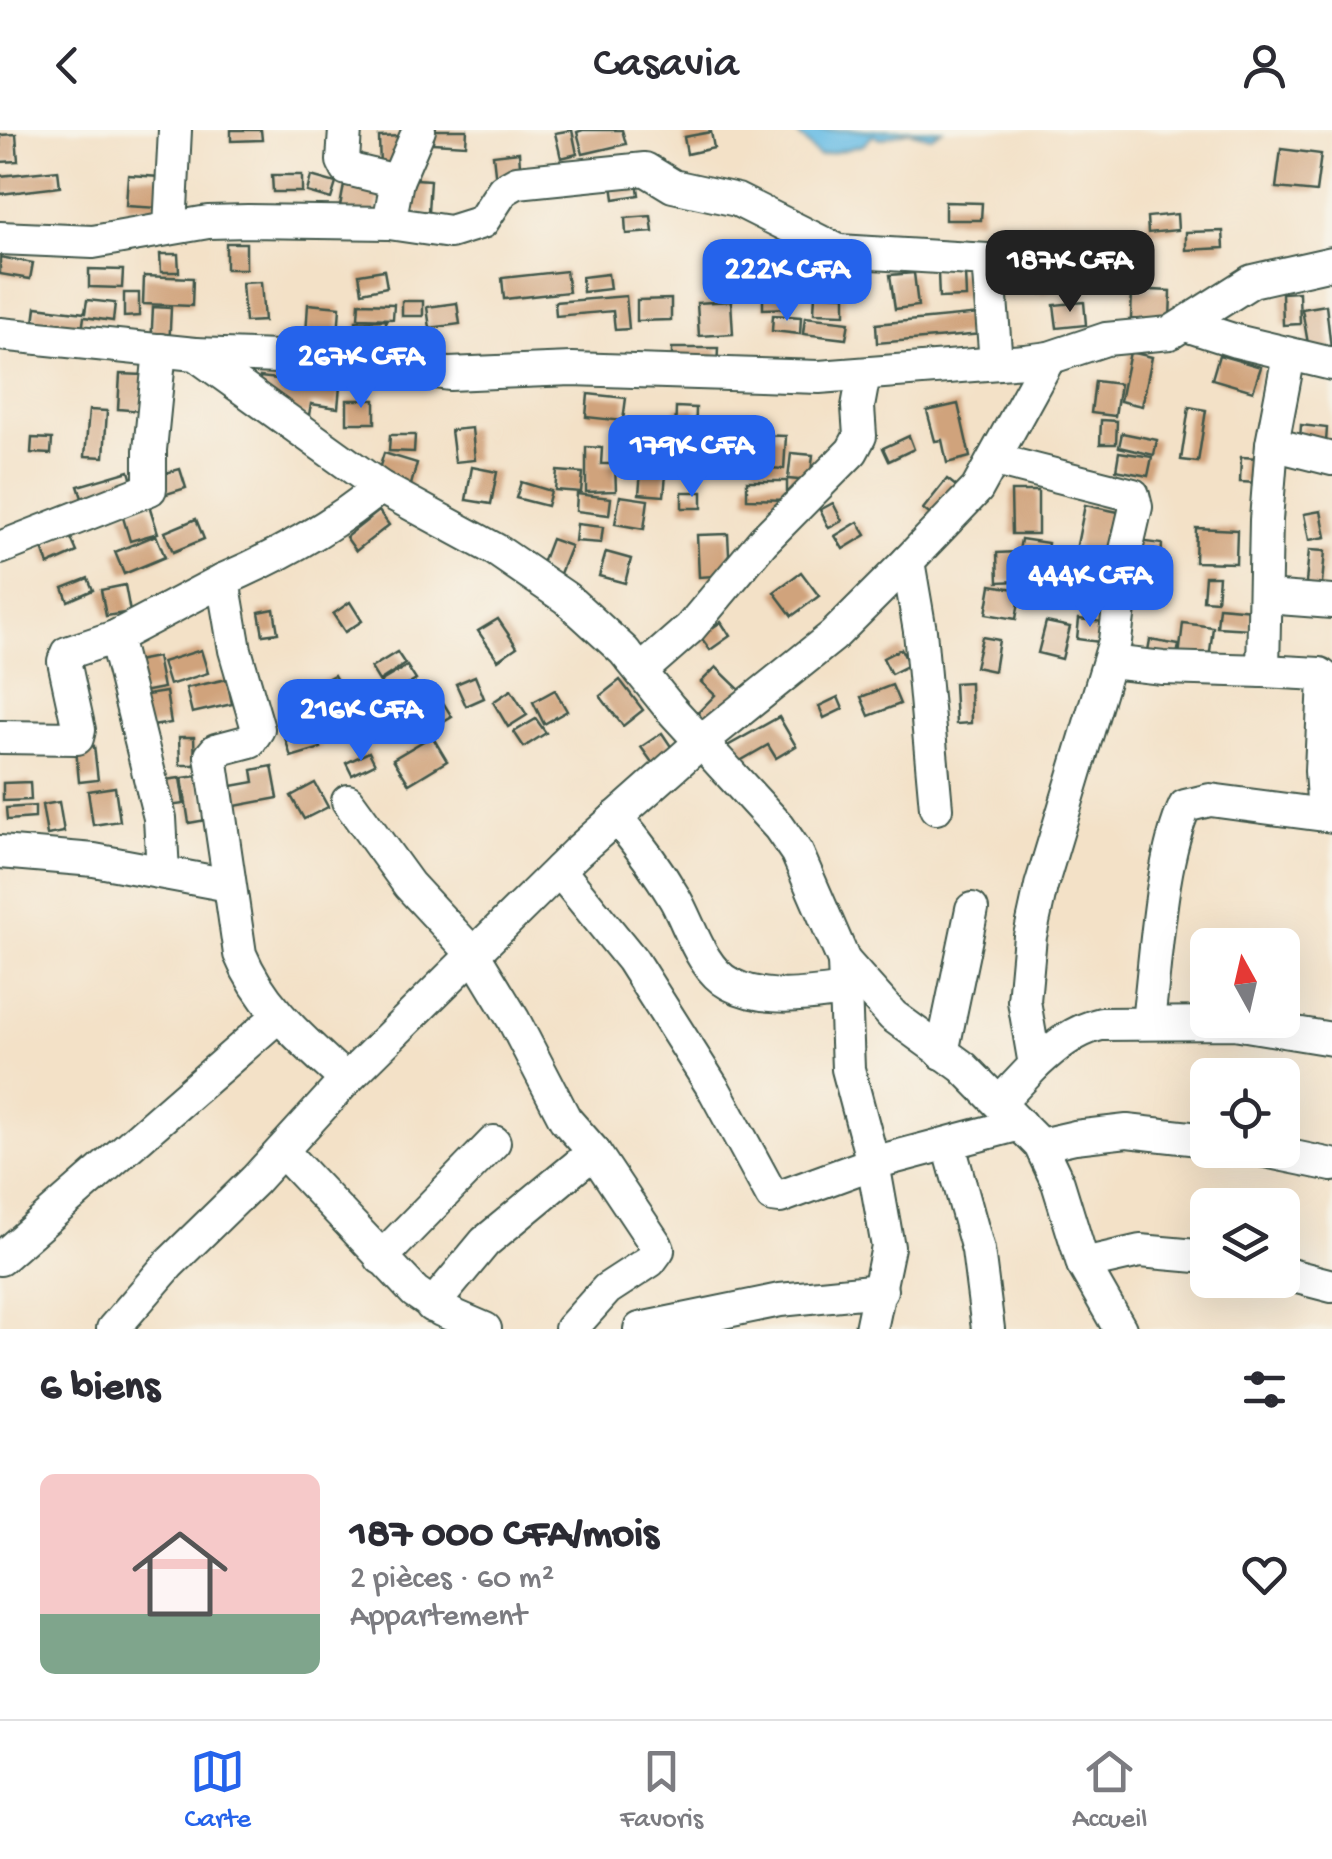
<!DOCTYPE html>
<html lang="fr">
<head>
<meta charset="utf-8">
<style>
	body { margin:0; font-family:"Gochi Hand",sans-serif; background:#f7f7f7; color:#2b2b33; height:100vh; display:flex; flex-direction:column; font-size:38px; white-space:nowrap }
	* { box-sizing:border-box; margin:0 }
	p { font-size:32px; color:#7c7c81 }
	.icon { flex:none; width:55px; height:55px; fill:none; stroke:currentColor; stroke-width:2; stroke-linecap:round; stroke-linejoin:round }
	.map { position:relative; height:1199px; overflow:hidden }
	.details { display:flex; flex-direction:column; background:#fff; flex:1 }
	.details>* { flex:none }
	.needle { width:65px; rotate:352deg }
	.controls { position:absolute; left:1190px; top:798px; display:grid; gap:20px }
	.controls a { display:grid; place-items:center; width:110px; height:110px; border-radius:15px; background:#fff; box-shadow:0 10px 40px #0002; font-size:50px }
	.price { position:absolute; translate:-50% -85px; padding:0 22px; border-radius:20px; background:#2563eb; color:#fff; font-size:32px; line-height:65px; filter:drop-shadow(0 2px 5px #0008) }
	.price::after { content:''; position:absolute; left:50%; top:60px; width:30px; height:22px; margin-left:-15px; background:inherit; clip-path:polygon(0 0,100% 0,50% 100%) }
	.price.on { background:#222; color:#fff }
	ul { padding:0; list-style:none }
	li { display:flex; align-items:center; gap:30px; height:250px; padding:0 40px }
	li span { display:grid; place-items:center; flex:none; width:280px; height:200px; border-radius:15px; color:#555 }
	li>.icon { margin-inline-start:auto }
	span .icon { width:120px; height:120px; fill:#fffc; stroke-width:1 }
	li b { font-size:42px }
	h2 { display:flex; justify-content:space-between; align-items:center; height:120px; padding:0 40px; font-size:42px }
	header { display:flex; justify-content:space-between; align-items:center; height:130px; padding:0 40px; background:#fff; font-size:45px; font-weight:600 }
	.tabs { display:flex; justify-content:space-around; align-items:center; height:140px; border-top:2px solid #e1e1e2; background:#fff; font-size:28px; color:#7c7c81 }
	.tabs a { display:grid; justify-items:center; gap:5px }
	.tabs .on { color:#2563eb }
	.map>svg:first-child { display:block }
	.water { fill:#69bde5; stroke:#447d8c; stroke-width:2.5 }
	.building { fill:#d0a37b }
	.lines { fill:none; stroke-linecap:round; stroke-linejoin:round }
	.minor-casing { stroke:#3f564a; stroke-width:36 }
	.minor { stroke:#fff; stroke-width:32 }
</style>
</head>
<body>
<header><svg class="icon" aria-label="back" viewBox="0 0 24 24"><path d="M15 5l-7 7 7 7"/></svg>Casavia<svg class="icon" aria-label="person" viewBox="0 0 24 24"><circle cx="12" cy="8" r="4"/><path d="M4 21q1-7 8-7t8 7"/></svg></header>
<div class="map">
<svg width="1332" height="1199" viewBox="0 0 1332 1199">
	<rect width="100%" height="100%" fill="#f7f3e8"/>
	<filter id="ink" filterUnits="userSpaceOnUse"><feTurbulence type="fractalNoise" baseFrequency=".01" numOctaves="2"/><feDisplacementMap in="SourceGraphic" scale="20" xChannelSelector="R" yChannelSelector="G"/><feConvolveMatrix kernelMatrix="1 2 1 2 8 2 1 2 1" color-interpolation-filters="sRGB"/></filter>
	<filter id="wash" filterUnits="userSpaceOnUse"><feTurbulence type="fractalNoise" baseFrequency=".0048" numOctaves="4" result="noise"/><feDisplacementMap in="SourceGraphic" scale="40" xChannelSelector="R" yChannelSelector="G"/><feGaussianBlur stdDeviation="2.25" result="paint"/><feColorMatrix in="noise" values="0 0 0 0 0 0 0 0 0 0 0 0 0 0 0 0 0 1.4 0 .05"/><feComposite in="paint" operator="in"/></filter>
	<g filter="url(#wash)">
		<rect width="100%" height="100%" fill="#f3e1c7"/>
		<path class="water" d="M794,0H942L931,7L909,1L880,9L873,5L863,15L819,26Z"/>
		<g id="blocks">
			<g class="building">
				<path d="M231,0H261L262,10L231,11Z"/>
				<path d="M434,0H467L466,15L433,13Z"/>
				<path d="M572,0L577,24L561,28L555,3Z"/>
				<path d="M583,0H622L626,14L583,24L577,2Z"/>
				<path d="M711,2L714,18L687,24L684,7Z"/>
				<path d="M16,4L18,31L0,32V5Z"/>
				<path d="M402,6L403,36L380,37L379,7Z"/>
				<path d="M1281,19L1321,24L1316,62L1276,58Z"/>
				<path d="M519,22L521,50L496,52L493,25Z"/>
				<path d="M58,40L60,57L0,64V46Z"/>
				<path d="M128,45L161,47L159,78L126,76Z"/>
				<path d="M272,45H302V62H273Z"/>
				<path d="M311,46L336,53L331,69L307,62Z"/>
				<path d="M400,48L430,50L428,82L399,81Z"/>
				<path d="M637,51L639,65L614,69L612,55Z"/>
				<path d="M344,55L380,62L374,93L338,87Z"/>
				<path d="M945,72L982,73L981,90H945Z"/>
				<path d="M1177,84L1178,100L1148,103L1147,87Z"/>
				<path d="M651,86L653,102L626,104L625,88Z"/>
				<path d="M1223,101L1224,118L1186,120V102Z"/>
				<rect x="226" y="113" width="20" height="26"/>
				<path d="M1098,115L1135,121L1129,152L1092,145Z"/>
				<path d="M1055,119L1089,120L1088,139L1054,138Z"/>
				<path d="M160,124H178L179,142H161Z"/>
				<path d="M0,127L33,133L30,149L0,144Z"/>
				<path d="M89,139L123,140L122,158L89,157Z"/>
				<path d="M1053,139L1059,159L1041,164L1035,144Z"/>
				<path d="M384,140L387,157L362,162L359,144Z"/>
				<path d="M566,141L569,162L504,169L502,148Z"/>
				<path d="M965,142L966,167L939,168L938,143Z"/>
				<path d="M914,143L918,176L895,179L890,145Z"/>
				<path d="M608,144L610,159L583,162L582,147Z"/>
				<path d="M144,146L193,148L192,176L143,174Z"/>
				<path d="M261,152L264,191L245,192L242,153Z"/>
				<path d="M1132,159L1171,161L1170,191L1131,189Z"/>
				<path d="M1299,162L1300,194L1283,195L1282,163Z"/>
				<path d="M124,163H139V186L124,187Z"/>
				<path d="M763,163H790V178L763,179Z"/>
				<path d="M815,164L845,166V184L814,183Z"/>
				<path d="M626,166L629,199L615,200L613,181L556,186L555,172Z"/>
				<path d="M671,169V190L637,191V170Z"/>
				<path d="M87,170L115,173L113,191L84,187L81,207L33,201L36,177L85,183Z"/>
				<rect x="402" y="171" width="21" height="15"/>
				<path d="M731,171L733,204L699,206L697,173Z"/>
				<path d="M1084,172L1086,195L1057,198L1054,175Z"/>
				<path d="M359,173L394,174L393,189L358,188Z"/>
				<path d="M457,173L460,194L430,198L427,177Z"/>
				<path d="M308,174L340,177L338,207L306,204Z"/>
				<path d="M1326,175L1332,227L1311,231L1302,179Z"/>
				<path d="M153,177L171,178L169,218L151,217Z"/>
				<path d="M980,184L982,204L877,213L876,194Z"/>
				<path d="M773,185L801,187L800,204L772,201Z"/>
				<path d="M805,187L849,192L846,209L803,204Z"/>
				<path d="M386,190V205L357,206L356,191Z"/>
				<path d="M357,208L394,214L390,236L353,229Z"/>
				<path d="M672,218H718L717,240L672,239Z"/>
				<path d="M1130,222L1152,227L1142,276L1120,271Z"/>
				<path d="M1219,225L1261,237L1253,261L1212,249Z"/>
				<path d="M120,244L144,245L142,281L118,279Z"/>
				<path d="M260,247L340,256L338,278L311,274L309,285L256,279Z"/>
				<path d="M1095,251L1120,254L1115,286L1091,283Z"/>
				<path d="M588,264L626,268L623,291L586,287Z"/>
				<rect x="347" y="270" width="28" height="23"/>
				<path d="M958,274L970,327L947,333L942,310L935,311L927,281Z"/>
				<path d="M676,277L696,278L695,313L675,312Z"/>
				<path d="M1189,277L1206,280L1198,332L1181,330Z"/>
				<path d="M89,280L107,281L104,327L85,326Z"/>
				<path d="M1101,290L1117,291L1116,314H1100Z"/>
				<path d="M1301,295L1327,298L1325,326L1299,324Z"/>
				<path d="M472,298L475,330L455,332L451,300Z"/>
				<path d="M1122,303L1157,310L1154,325L1119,317Z"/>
				<path d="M390,305H415L414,322L389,321Z"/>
				<path d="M755,305L786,306L784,339L754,337Z"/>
				<path d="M909,306L914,319L889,331L883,318Z"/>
				<path d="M32,308L52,309L51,324L31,323Z"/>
				<path d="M586,317L602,318L601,334H615L616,361L586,362Z"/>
				<path d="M1119,322L1152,327L1148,346L1116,340Z"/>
				<path d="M384,323L417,333L409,362L375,352Z"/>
				<path d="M791,323L813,325L810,351L788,349Z"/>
				<path d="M1241,327L1259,328L1258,353L1240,352Z"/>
				<path d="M642,330L667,333L664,366L639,364Z"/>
				<path d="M472,337L497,342L491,374L466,370Z"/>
				<path d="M180,339L186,358L157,367L151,347Z"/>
				<path d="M129,341L137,368L87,383L78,356Z"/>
				<path d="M557,341L583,343L581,362L555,360Z"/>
				<path d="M947,349L961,360L937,390L923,379Z"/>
				<path d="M747,351H787V370L747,369Z"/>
				<path d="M521,352L551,361L547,376L516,368Z"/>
				<path d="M1011,361H1038V404H1012Z"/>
				<rect x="682" y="362" width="20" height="16"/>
				<path d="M577,364L611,368L609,385L576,381Z"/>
				<path d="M620,366L648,370L644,399L615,394Z"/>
				<path d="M833,373L842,391L829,398L820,380Z"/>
				<path d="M149,375L158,403L130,411L122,384Z"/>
				<path d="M1085,375L1118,382L1109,427L1076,420Z"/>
				<path d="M379,381L389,395L356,421L346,407Z"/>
				<path d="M1321,381L1326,407L1309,410L1304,384Z"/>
				<path d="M196,389L204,409L173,422L165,402Z"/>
				<path d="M858,392L866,405L843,419L835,406Z"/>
				<path d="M577,394L603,397L601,413L575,411Z"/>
				<path d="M1196,398L1237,400L1236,433L1195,432Z"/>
				<path d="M728,404L730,445L699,447L697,405Z"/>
				<path d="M156,405L165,427L124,444L115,422Z"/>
				<path d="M70,406L77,422L48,435L42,418Z"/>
				<path d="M551,409L571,416L559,446L540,438Z"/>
				<path d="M1021,409L1048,413L1043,445L1018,441V451L998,452L997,423L1017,422V434Z"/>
				<path d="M1131,410L1162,414L1161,430L1129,427Z"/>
				<path d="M1309,420L1325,421L1321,465L1305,464Z"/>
				<path d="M606,422L631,429L625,453L599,446Z"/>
				<path d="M1148,432L1151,464L1126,467L1123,435Z"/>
				<path d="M801,442L819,466L792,486L774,462Z"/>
				<path d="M1205,446H1219L1217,471L1203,470Z"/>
				<path d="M88,448L93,460L68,471L63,458Z"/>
				<path d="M125,455L130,482L106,486L101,460Z"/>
				<path d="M991,455L1021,460L1016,489L986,484Z"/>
				<path d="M350,472L362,491L345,502L333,484Z"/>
				<path d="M1219,477L1252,480L1251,499L1217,497Z"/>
				<path d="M274,479L278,503L263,505L259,482Z"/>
				<path d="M498,489L517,517L498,530L478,501Z"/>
				<path d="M1079,489L1103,492L1100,512L1077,509Z"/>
				<path d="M721,492L730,506L710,520L700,506Z"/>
				<path d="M1046,492L1070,497L1062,529L1038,523Z"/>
				<path d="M1183,493L1213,497L1208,538L1178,535Z"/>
				<path d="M982,507L999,510L994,541L975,537Z"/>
				<path d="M1150,510L1179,515L1175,536L1146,531Z"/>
				<path d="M901,519L909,535L891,544L883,528Z"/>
				<path d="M201,520L208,543L169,555L162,532Z"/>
				<path d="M397,522L405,534L379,551L371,538Z"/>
				<path d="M157,527L163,558L132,564L126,533Z"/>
				<path d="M407,536L416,550L389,566L380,552Z"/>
				<path d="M716,537L744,564L705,604L691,590L715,565L701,552Z"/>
				<path d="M334,545L342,559L314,574L307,560Z"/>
				<path d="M475,546L484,568L466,576L456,554Z"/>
				<path d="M227,549L232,574L192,583L186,558Z"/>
				<path d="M620,550L643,580L623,596L600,566Z"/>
				<path d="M970,552L971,593L956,594L954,553Z"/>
				<path d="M892,555L900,574L869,586L861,567Z"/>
				<path d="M303,557L309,586L291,590L285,560Z"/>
				<path d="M511,560L527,585L508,597L493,572Z"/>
				<path d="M555,560L567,581L544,594L533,572Z"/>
				<path d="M166,562L171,593L140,598L134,567Z"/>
				<path d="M361,566L369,581L321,604L314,589Z"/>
				<path d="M838,567L843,579L824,588L819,576Z"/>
				<path d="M444,574L452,587L430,600L422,586Z"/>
				<path d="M779,587L796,616L776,628L768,615L733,635L724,618Z"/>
				<path d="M312,589L321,618L291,627L282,598Z"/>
				<path d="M536,589L546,603L524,617L514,602Z"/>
				<path d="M662,603L676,624L656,638L641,617Z"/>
				<path d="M432,606L447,631L409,654L393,629Z"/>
				<path d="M179,607H194L195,635H180Z"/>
				<path d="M94,616L98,650L79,652L76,618Z"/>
				<path d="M369,622L375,634L352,645L346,633Z"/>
				<path d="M272,636L278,668L219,679L215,659L254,652L252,640Z"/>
				<path d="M198,646L206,690L189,693L182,648Z"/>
				<path d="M180,648L184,674L152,678L150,652Z"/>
				<path d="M30,652L31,670L3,671V653Z"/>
				<path d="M315,653L328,677L304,689L291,666Z"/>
				<path d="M115,657L120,691L93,695L88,661Z"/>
				<path d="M59,672L64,702L47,705L42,675Z"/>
				<path d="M35,676V688L7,690L6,678Z"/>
			</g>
		</g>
	</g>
	<g filter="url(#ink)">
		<use href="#blocks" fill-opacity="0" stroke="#3f564a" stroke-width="2.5"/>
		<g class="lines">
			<defs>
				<g id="minor">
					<path d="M345,0L343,31L347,39L397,51"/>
					<path d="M389,93L397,51L419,0"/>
					<path d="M170,98L175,0"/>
					<path d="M0,108L93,112L208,92L248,91L389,93L450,102L482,92L503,60L517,52L645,39L673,56L737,70L839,121L988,130L996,233"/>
					<path d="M1186,195L1236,211L1332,234"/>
					<path d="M0,204L195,224L380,357L496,420L566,468L624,521L670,578L779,697L797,723L844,831L893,886L963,937L1040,1015L1058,1053L1083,1134L1120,1199"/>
					<path d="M195,224L335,229L449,244L572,239L819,247L1025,231L1049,228L1106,209L1170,203L1252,151L1332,133"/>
					<path d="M1272,314L1332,329"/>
					<path d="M995,330L1133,365L1136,377L1126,420L1115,511L1041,756L1030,806L1024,871L1035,935L1000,972"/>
					<path d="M0,418L150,359V320L160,220"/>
					<path d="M908,431L920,501L936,678"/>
					<path d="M1266,467L1332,472"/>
					<path d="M115,507L160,688L163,742"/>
					<path d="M1110,532L1163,538L1263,541L1266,390L1272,314L1289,225"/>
					<path d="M641,541L690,498L763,411L852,321L860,306L858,277L864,244"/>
					<path d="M1263,541L1320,544L1325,548L1321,641L1324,684"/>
					<path d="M0,607L77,608L79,600L64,531L67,523L115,507L223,450"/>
					<path d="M348,671L409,755L474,825L513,889L565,989L594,1022L656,1115L658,1120L650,1131L607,1159L571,1199"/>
					<path d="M616,687C638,713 658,740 675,769C690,795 701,839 730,854C764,872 809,865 845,860"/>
					<path d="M0,722L94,730L229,755"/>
					<path d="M559,740L632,830L715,961L772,1066L780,1067L873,1033L1020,994"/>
					<path d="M844,831L848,939L873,1033L888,1117L871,1199"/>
					<path d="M1148,891C1156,830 1160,730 1185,676L1210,670L1332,686"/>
					<path d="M942,923L972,779"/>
					<path d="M1035,935C1054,917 1075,900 1101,894L1234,893L1332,909"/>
					<path d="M346,950C304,911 262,878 240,824L211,626L216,620L250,611L258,599L235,520L223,450C278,426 334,396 380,357"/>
					<path d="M949,1015L978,1120L988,1199"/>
					<path d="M1040,1015L1075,1007L1127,1001L1208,1010"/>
					<path d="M1260,1020L1332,1035"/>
					<path d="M282,1021L415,1162L441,1180L485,1199"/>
					<path d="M381,1128L494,1012"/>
					<path d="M0,1129L277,887"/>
					<path d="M1083,1134L1140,1121L1208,1127"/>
					<path d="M1282,1143L1332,1156"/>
					<path d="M432,1176L485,1112L594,1022"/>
					<path d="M113,1199L169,1134L255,1050L346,950L576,723L701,612L833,506L908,431L977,359L1049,228"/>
					<path d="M640,1199L780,1170L881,1160"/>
				</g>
			</defs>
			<use href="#minor" class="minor-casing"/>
			<use href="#minor" class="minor"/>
		</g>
	</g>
</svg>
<div class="controls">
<a><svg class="needle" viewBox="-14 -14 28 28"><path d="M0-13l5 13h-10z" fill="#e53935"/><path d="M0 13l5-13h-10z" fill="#7c7c81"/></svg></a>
<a><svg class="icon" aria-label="locate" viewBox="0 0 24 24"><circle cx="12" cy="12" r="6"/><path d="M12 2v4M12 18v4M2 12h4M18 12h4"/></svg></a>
<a><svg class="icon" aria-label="layers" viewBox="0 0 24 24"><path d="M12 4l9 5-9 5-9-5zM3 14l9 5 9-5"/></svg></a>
</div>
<b class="price on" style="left:1070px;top:185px">187K CFA</b>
<b class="price" style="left:787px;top:194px">222K CFA</b>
<b class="price" style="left:361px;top:281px">267K CFA</b>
<b class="price" style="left:692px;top:370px">179K CFA</b>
<b class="price" style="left:1090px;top:500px">444K CFA</b>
<b class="price" style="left:361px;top:634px">216K CFA</b>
</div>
<section class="details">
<h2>6 biens<svg class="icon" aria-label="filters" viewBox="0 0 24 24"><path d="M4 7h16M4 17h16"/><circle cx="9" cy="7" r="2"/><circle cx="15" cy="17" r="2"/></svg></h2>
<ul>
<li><span style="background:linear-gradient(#f6c9c9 70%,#7fa58c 0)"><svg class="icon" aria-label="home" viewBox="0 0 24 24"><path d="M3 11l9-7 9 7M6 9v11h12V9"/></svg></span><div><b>187 000 CFA/mois</b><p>2 pièces · 60 m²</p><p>Appartement</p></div><svg class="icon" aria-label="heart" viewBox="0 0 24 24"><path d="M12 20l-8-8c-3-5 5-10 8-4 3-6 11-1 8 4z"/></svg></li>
</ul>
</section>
<nav class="tabs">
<a class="on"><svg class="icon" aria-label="map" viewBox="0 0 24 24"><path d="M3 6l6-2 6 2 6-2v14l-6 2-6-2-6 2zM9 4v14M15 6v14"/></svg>Carte</a>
<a><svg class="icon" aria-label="saved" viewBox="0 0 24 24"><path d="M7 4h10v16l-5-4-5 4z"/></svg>Favoris</a>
<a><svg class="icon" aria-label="home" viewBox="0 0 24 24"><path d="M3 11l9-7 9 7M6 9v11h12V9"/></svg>Accueil</a>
</nav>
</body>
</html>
